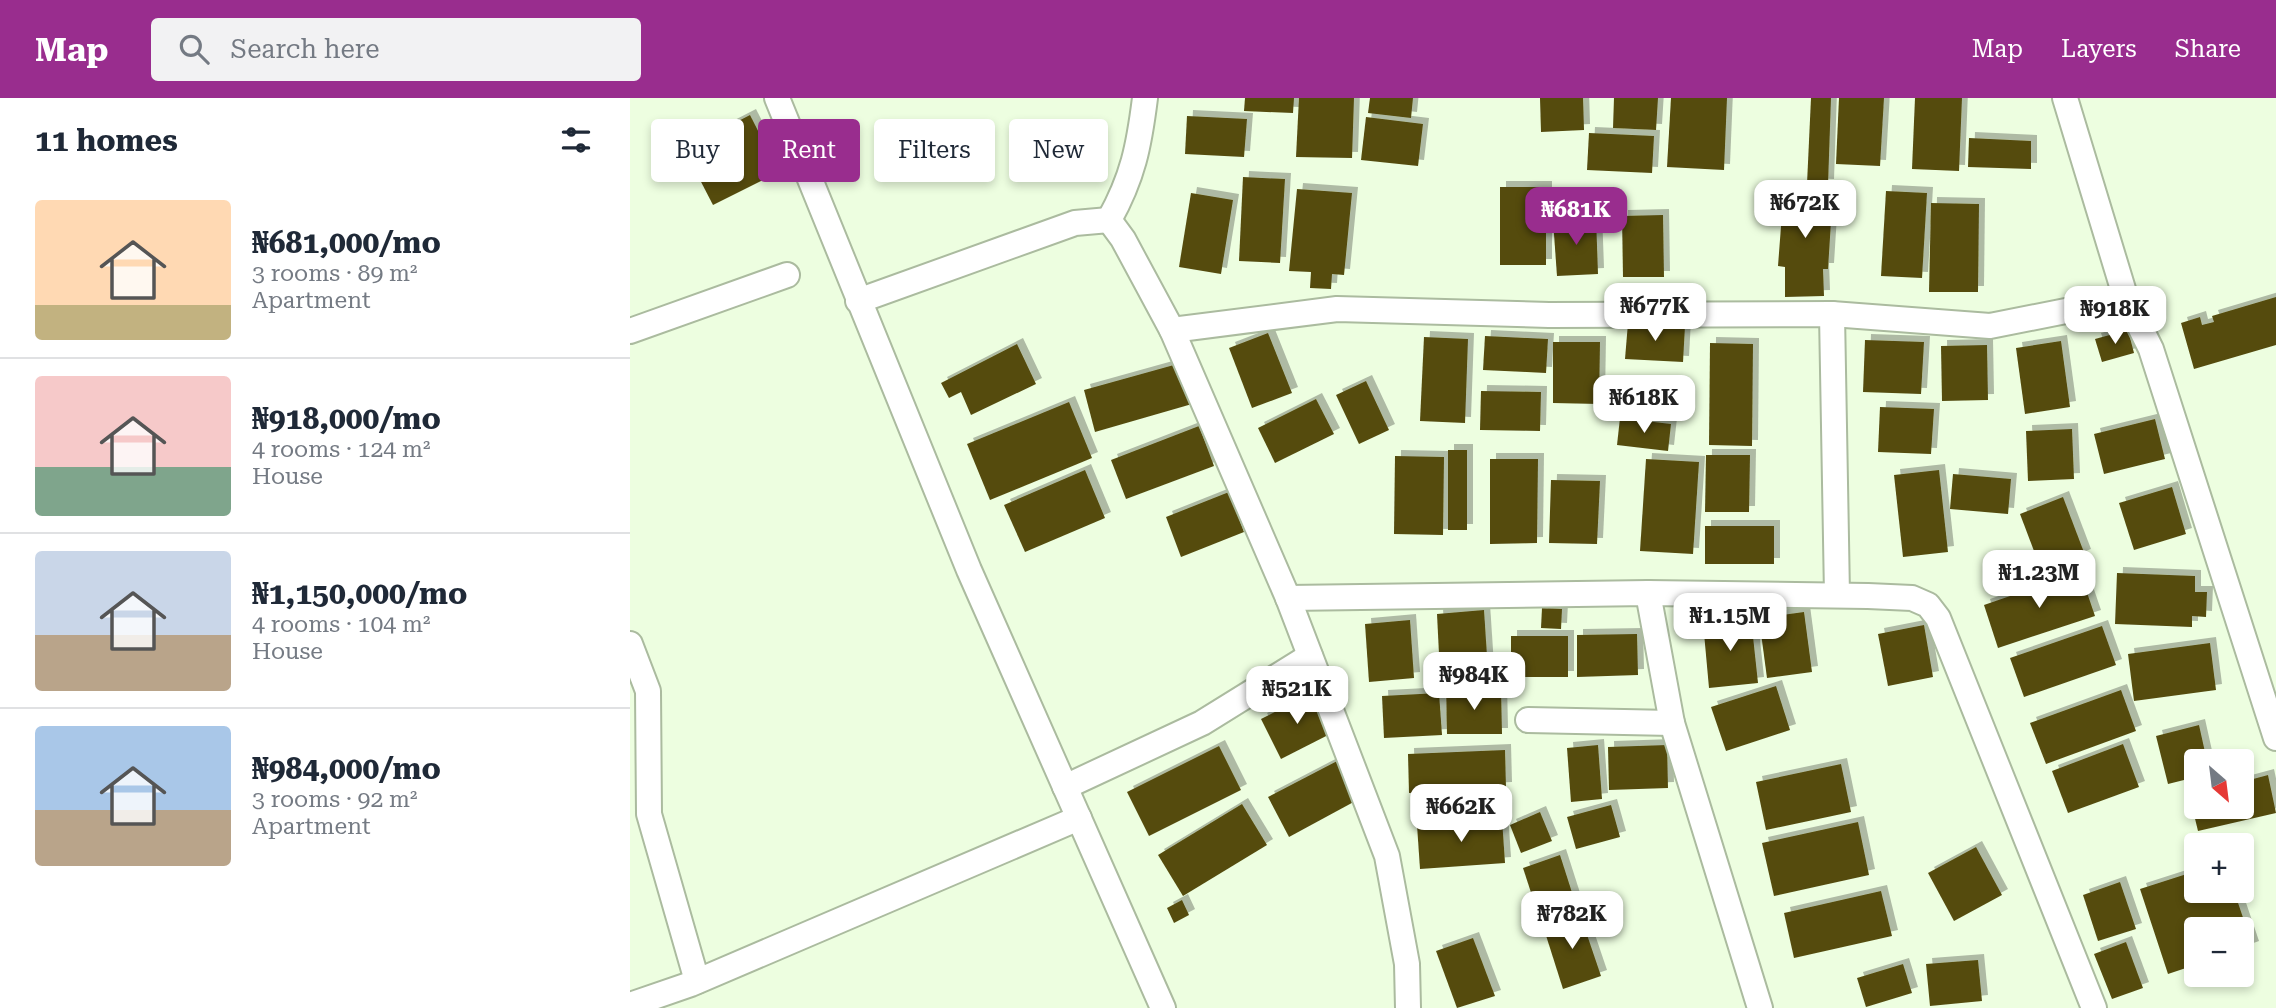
<!DOCTYPE html>
<html lang="en">
<head>
<meta charset="utf-8">
<style>
	body { margin:0; font-family:"Roboto Serif",serif; background:#f2f2f3; color:#1f2937; height:100vh; display:flex; flex-direction:column; font-size:26px; white-space:nowrap }
	* { box-sizing:border-box; margin:0 }
	p { font-size:23px; color:#747a83 }
	.icon { flex:none; width:38px; height:38px; fill:none; stroke:currentColor; stroke-width:2; stroke-linecap:round; stroke-linejoin:round }
	.map { position:relative; flex:1; overflow:hidden }
	.sheet { display:flex; flex-direction:column; background:#fff; width:630px }
	.sheet>* { flex:none }
	.hud { position:absolute; left:21px; top:21px; width:665px; height:63px; display:flex; gap:14px }
	.needle { width:46px; rotate:152deg }
	.controls { position:absolute; left:1554px; top:651px; display:grid; gap:14px }
	.controls a { display:grid; place-items:center; width:70px; height:70px; border-radius:7px; background:#fff; box-shadow:0 4px 10px #0003; font-size:35px }
	.price { position:absolute; translate:-50% -60px; padding:0 16px; border-radius:14px; background:#fff; color:#222; font-size:23px; line-height:46px; filter:drop-shadow(0 2px 4px #0008) }
	.price::after { content:''; position:absolute; left:50%; top:42px; width:21px; height:16px; margin-left:-10px; background:inherit; clip-path:polygon(0 0,100% 0,50% 100%) }
	.price.on { background:#992d8e; color:#fff }
	ul { padding:0; list-style:none }
	li { display:flex; align-items:center; gap:21px; height:175px; padding:0 35px }
	li+li { border-top:2px solid #e0e1e3 }
	li span { display:grid; place-items:center; flex:none; width:196px; height:140px; border-radius:7px; color:#555 }
	li>.icon { margin-inline-start:auto }
	span .icon { width:84px; height:84px; fill:#fffc; stroke-width:1 }
	li b { font-size:30px }
	h2 { display:flex; justify-content:space-between; align-items:center; height:84px; padding:0 35px; font-size:30px }
	.pill { padding:0 24px; border-radius:7px; background:#fff; box-shadow:0 4px 10px #0003; font-size:24px; line-height:63px }
	.pill.on { background:#992d8e; color:#fff }
	header { display:flex; align-items:center; gap:42px; box-sizing:border-box; height:98px; padding:0 35px; background:#992d8e; color:#fff }
	header strong { font-size:33px }
	nav { display:flex; gap:38px; margin-inline-start:auto; font-size:24px }
	.search { width:490px; height:63px; background:#f2f2f3; display:flex; align-items:center; gap:18px; box-sizing:border-box; padding:0 24px; border-radius:7px; color:#747a83; font-size:26px }
	main { display:flex; flex:1; min-height:0 }
	.map>svg:first-child { display:block }
	.building { fill:#544b0e; filter:url(#shadow) }
	.lines { fill:none; stroke-linecap:round; stroke-linejoin:round }
	.street-casing { stroke:#abbb9f; stroke-width:28 }
	.street { stroke:#fff; stroke-width:24 }
</style>
</head>
<body>
<header>
<strong>Map</strong>
<div class="search"><svg class="icon" aria-label="search" viewBox="0 0 24 24"><circle cx="10" cy="10" r="6"/><path d="M15 15l6 6"/></svg>Search here</div>
<nav><a>Map</a><a>Layers</a><a>Share</a></nav>
</header>
<main>
<section class="sheet">
<h2>11 homes<svg class="icon" aria-label="filters" viewBox="0 0 24 24"><path d="M4 7h16M4 17h16"/><circle cx="9" cy="7" r="2"/><circle cx="15" cy="17" r="2"/></svg></h2>
<ul>
<li><span style="background:linear-gradient(#ffd9b3 75%,#c2b280 0)"><svg class="icon" aria-label="home" viewBox="0 0 24 24"><path d="M3 11l9-7 9 7M6 9v11h12V9"/></svg></span><div><b>₦681,000/mo</b><p>3 rooms · 89 m²</p><p>Apartment</p></div></li>
<li><span style="background:linear-gradient(#f6c9c9 65%,#7fa58c 0)"><svg class="icon" aria-label="home" viewBox="0 0 24 24"><path d="M3 11l9-7 9 7M6 9v11h12V9"/></svg></span><div><b>₦918,000/mo</b><p>4 rooms · 124 m²</p><p>House</p></div></li>
<li><span style="background:linear-gradient(#c9d6e8 60%,#b9a48a 0)"><svg class="icon" aria-label="home" viewBox="0 0 24 24"><path d="M3 11l9-7 9 7M6 9v11h12V9"/></svg></span><div><b>₦1,150,000/mo</b><p>4 rooms · 104 m²</p><p>House</p></div></li>
<li><span style="background:linear-gradient(#a9c7e8 60%,#b9a48a 0)"><svg class="icon" aria-label="home" viewBox="0 0 24 24"><path d="M3 11l9-7 9 7M6 9v11h12V9"/></svg></span><div><b>₦984,000/mo</b><p>3 rooms · 92 m²</p><p>Apartment</p></div></li>
</ul>
</section>
<div class="map">
<svg width="1646" height="910" viewBox="0 0 1646 910">
	<defs>
		<filter id="shadow"><feDropShadow dx="6" dy="-6" stdDeviation="0" flood-color="#0004"/></filter>
	</defs>
	<rect width="100%" height="100%" fill="#edfee0"/>
	<g class="building">
		<path d="M615,0H664L663,15L614,13Z"/>
		<path d="M669,0H724L722,60L666,59Z"/>
		<path d="M740,0H783L781,20L738,15Z"/>
		<path d="M910,0H953L954,32L911,34Z"/>
		<path d="M984,0H1028L1026,32L983,30Z"/>
		<path d="M1041,0H1097L1094,72L1037,69Z"/>
		<path d="M1181,0H1201L1198,87L1177,86Z"/>
		<path d="M1209,0H1254L1250,68L1206,66Z"/>
		<path d="M1285,0H1332L1329,73L1282,71Z"/>
		<path d="M120,17L149,74L83,107L54,51Z"/>
		<path d="M557,18L617,21L614,59L555,56Z"/>
		<path d="M736,19L793,26L788,68L731,62Z"/>
		<path d="M959,35L1024,38L1022,75L957,72Z"/>
		<path d="M1339,40L1401,43V71L1338,69Z"/>
		<path d="M613,79L655,81L650,165L609,163Z"/>
		<rect x="870" y="89" width="46" height="78"/>
		<path d="M1154,89L1203,92L1198,171H1193L1194,198L1155,199V169L1148,168Z"/>
		<path d="M667,91L722,95L714,177L702,176L701,191L680,190L681,174L659,173Z"/>
		<path d="M1256,93L1297,95L1292,180L1251,178Z"/>
		<path d="M561,95L603,102L591,176L549,169Z"/>
		<path d="M1301,105L1349,106L1348,194H1299Z"/>
		<path d="M1033,117L1034,179H993L992,118Z"/>
		<path d="M966,119L968,176L927,178L923,122Z"/>
		<path d="M1646,199V247L1564,271L1551,225L1570,219L1572,227L1584,224L1582,218Z"/>
		<path d="M998,225L1055,228L1053,264L995,261Z"/>
		<path d="M1498,232L1504,255L1472,264L1465,241Z"/>
		<path d="M638,235L662,295L622,310L599,250Z"/>
		<path d="M855,238L918,241L916,275L853,272Z"/>
		<path d="M794,239L838,241L835,325L790,323Z"/>
		<path d="M1235,242L1294,244L1291,296L1233,294Z"/>
		<path d="M1431,243L1440,309L1395,316L1386,250Z"/>
		<path d="M923,244H970L969,306L923,305Z"/>
		<path d="M1080,245L1123,246L1122,348L1079,347Z"/>
		<path d="M387,246L406,286L341,317L331,294L319,300L311,285Z"/>
		<path d="M1357,247L1358,302L1312,303L1311,248Z"/>
		<path d="M551,265L562,306L465,334L454,292Z"/>
		<path d="M736,283L759,332L729,346L706,297Z"/>
		<path d="M851,293L911,294L910,333L850,332Z"/>
		<path d="M686,301L704,336L645,365L628,330Z"/>
		<path d="M439,304L462,360L360,402L337,346Z"/>
		<path d="M1250,309L1304,311L1301,356L1248,354Z"/>
		<path d="M990,320L1041,326L1038,353L987,347Z"/>
		<path d="M1525,321L1535,361L1474,376L1464,336Z"/>
		<path d="M569,328L584,368L496,401L481,362Z"/>
		<path d="M1442,331L1444,381L1398,383L1396,333Z"/>
		<rect x="818" y="352" width="19" height="80"/>
		<path d="M1076,357H1120L1119,414H1075Z"/>
		<path d="M765,358L814,359L813,437L764,436Z"/>
		<path d="M860,361H908L907,445L860,446Z"/>
		<path d="M1016,361L1069,364L1063,456L1010,453Z"/>
		<path d="M455,372L475,420L395,454L374,407Z"/>
		<path d="M1309,372L1318,454L1273,459L1264,377Z"/>
		<path d="M1323,376L1381,381L1378,416L1320,411Z"/>
		<path d="M921,382L970,383L967,446L919,445Z"/>
		<path d="M1542,389L1556,436L1504,452L1489,405Z"/>
		<path d="M599,394L614,434L551,459L536,419Z"/>
		<path d="M1433,399L1455,457L1412,474L1390,416Z"/>
		<rect x="1075" y="428" width="69" height="38"/>
		<path d="M1450,474L1465,518L1368,550L1354,507Z"/>
		<path d="M1487,475L1565,478V494H1577L1576,519L1562,518V529L1485,526Z"/>
		<path d="M912,510L932,511L931,531L911,530Z"/>
		<path d="M854,512L858,573L810,576L807,516Z"/>
		<path d="M1174,514L1182,574L1137,580L1129,520Z"/>
		<path d="M1121,520L1128,585L1079,590L1073,524Z"/>
		<path d="M780,522L784,580L739,584L735,526Z"/>
		<path d="M1294,527L1303,579L1258,588L1248,536Z"/>
		<path d="M1472,528L1486,567L1394,599L1380,560Z"/>
		<path d="M1007,536L1008,577L947,579V537Z"/>
		<rect x="881" y="538" width="57" height="41"/>
		<path d="M1580,545L1586,592L1504,603L1498,556Z"/>
		<path d="M1146,588L1160,632L1096,653L1081,609Z"/>
		<path d="M816,591H871L872,636H817Z"/>
		<path d="M1491,592L1506,633L1416,666L1400,625Z"/>
		<path d="M684,594L704,634L651,661L631,621Z"/>
		<path d="M809,595L812,637L754,640L752,598Z"/>
		<path d="M1569,627L1577,663H1566V679L1538,686L1526,638Z"/>
		<path d="M1493,646L1509,689L1438,715L1422,673Z"/>
		<path d="M968,647L972,701L941,704L937,650Z"/>
		<path d="M1037,647L1038,690L979,692L978,649Z"/>
		<path d="M589,648L611,692L519,738L497,694Z"/>
		<path d="M875,652L876,690L779,695L778,656Z"/>
		<path d="M711,661L731,700L659,739L638,699Z"/>
		<path d="M1211,666L1221,714L1136,732L1126,684Z"/>
		<path d="M1638,677L1646,715L1568,733L1559,696L1566,694V709H1612V684Z"/>
		<path d="M612,706L637,747L553,798L528,757Z"/>
		<path d="M981,707L990,739L946,751L937,719Z"/>
		<path d="M910,714L922,743L891,755L880,727Z"/>
		<path d="M872,721L875,765L790,771L787,727Z"/>
		<path d="M1228,724L1239,777L1144,798L1132,745Z"/>
		<path d="M1346,749L1372,797L1324,823L1298,775Z"/>
		<path d="M930,757L946,807L909,819L893,770Z"/>
		<path d="M1566,773V793H1604L1623,849L1612,853V831H1566V877H1598L1568,887L1562,868L1538,876L1510,791Z"/>
		<path d="M1490,784L1506,831L1468,843L1453,797Z"/>
		<path d="M1251,793L1262,838L1164,860L1154,815Z"/>
		<path d="M552,802L559,817L544,825L537,810Z"/>
		<path d="M950,816L971,878L933,891L913,828Z"/>
		<path d="M843,840L865,898L827,910L806,853Z"/>
		<path d="M1496,844L1513,890L1482,901L1464,856Z"/>
		<path d="M1348,862L1352,903L1300,908L1296,866Z"/>
		<path d="M1273,866L1282,895L1236,909L1227,880Z"/>
	</g>
	<g class="lines">
		<defs>
			<g id="street">
				<path d="M147,0L339,472L533,910"/>
				<path d="M1435,0L1496,201L1521,251L1646,640"/>
				<path d="M479,122L493,141L542,232L658,500L757,758L777,866L778,910"/>
				<path d="M479,122C503,79 509,48 515,0"/>
				<path d="M228,203L445,125L479,122"/>
				<path d="M1202,216L1207,497"/>
				<path d="M542,232L707,211L919,217L1202,216L1360,228L1496,201"/>
				<path d="M0,233L157,177"/>
				<path d="M1018,495L1042,625L1130,910"/>
				<path d="M658,500L1018,495L1238,498L1282,500L1298,507L1308,520L1464,910"/>
				<path d="M0,546L18,593L19,716L67,883"/>
				<path d="M898,622L1042,625"/>
				<path d="M435,689L572,625L680,558"/>
				<path d="M0,907L61,886L449,720"/>
			</g>
		</defs>
		<use href="#street" class="street-casing"/>
		<use href="#street" class="street"/>
	</g>
</svg>
<div class="controls">
<a><svg class="needle" viewBox="-14 -14 28 28"><path d="M0-13l5 13h-10z" fill="#e53935"/><path d="M0 13l5-13h-10z" fill="#747a83"/></svg></a>
<a>+</a>
<a>−</a>
</div>
<b class="price" style="left:1175px;top:142px">₦672K</b>
<b class="price on" style="left:946px;top:149px">₦681K</b>
<b class="price" style="left:1025px;top:245px">₦677K</b>
<b class="price" style="left:1485px;top:248px">₦918K</b>
<b class="price" style="left:1014px;top:337px">₦618K</b>
<b class="price" style="left:1409px;top:512px">₦1.23M</b>
<b class="price" style="left:1100px;top:555px">₦1.15M</b>
<b class="price" style="left:844px;top:614px">₦984K</b>
<b class="price" style="left:667px;top:628px">₦521K</b>
<b class="price" style="left:831px;top:746px">₦662K</b>
<b class="price" style="left:942px;top:853px">₦782K</b>
<div class="hud">
<a class="pill">Buy</a>
<a class="pill on">Rent</a>
<a class="pill">Filters</a>
<a class="pill">New</a>
</div>
</div>
</main>
</body>
</html>
